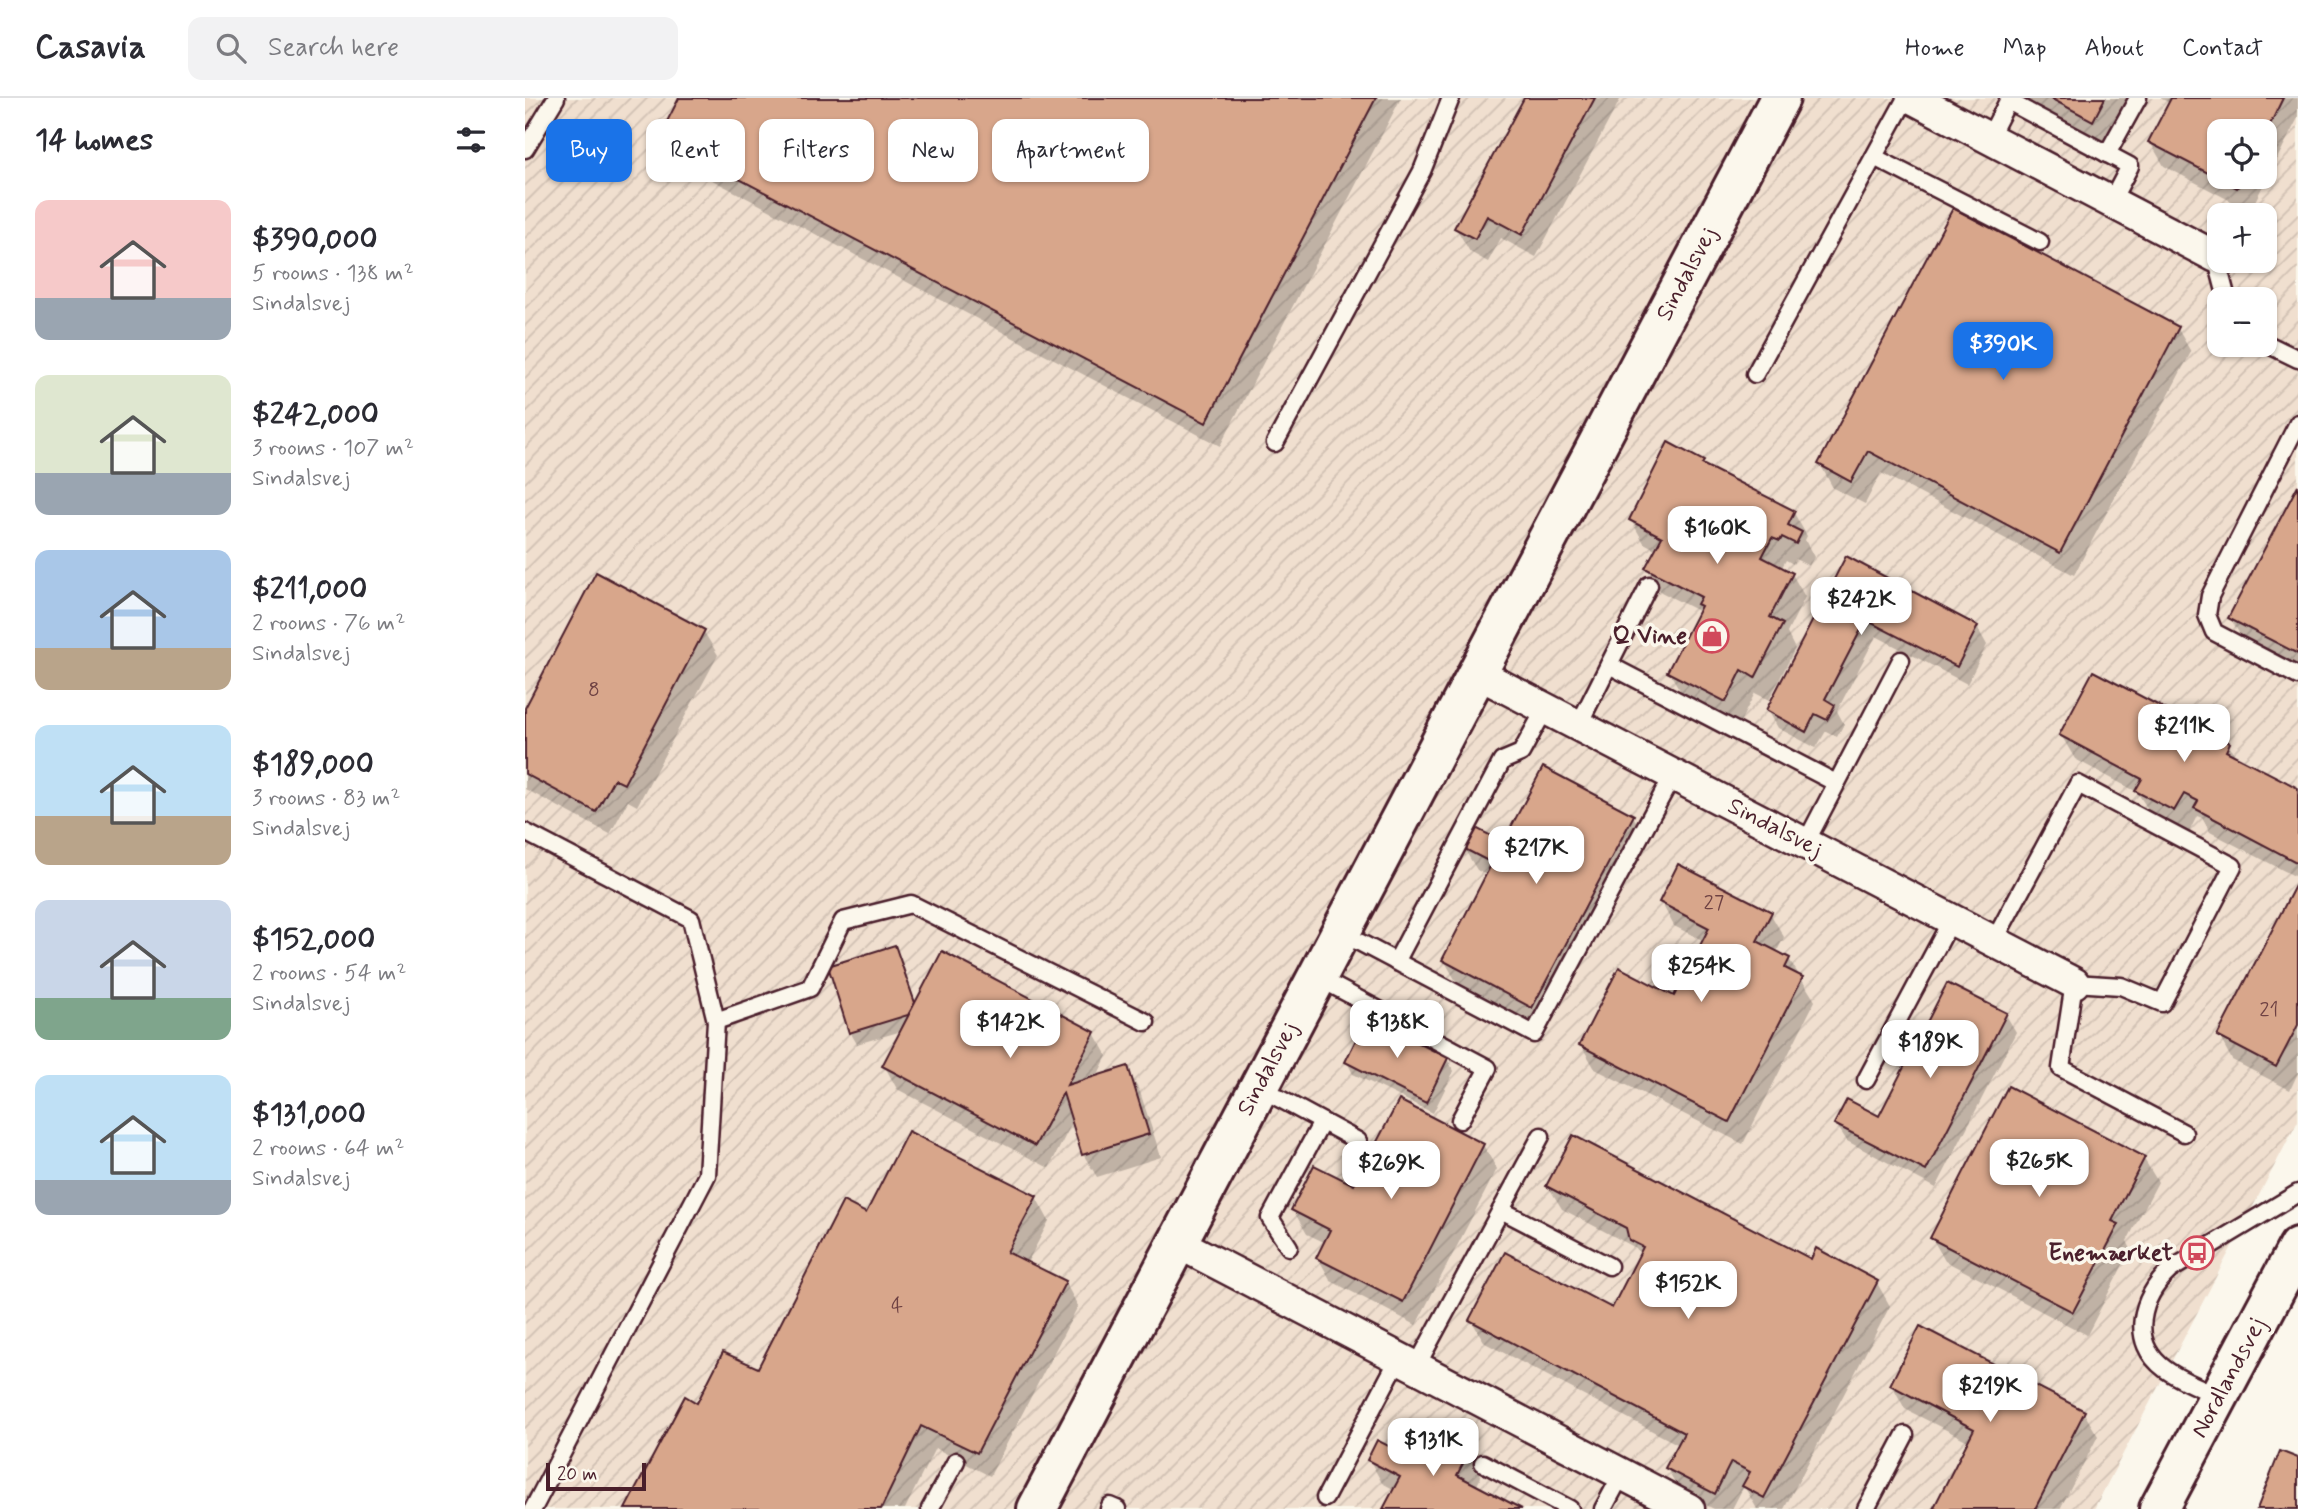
<!DOCTYPE html>
<html lang="en">
<head>
<meta charset="utf-8">
<style>
	body { margin:0; font-family:Mynerve,sans-serif; background:#f2f2f3; color:#2b2b33; height:100vh; display:flex; flex-direction:column; font-size:26px; white-space:nowrap }
	* { box-sizing:border-box; margin:0 }
	p { font-size:23px; color:#7c7c81 }
	.icon { flex:none; width:38px; height:38px; fill:none; stroke:currentColor; stroke-width:2; stroke-linecap:round; stroke-linejoin:round }
	.map { position:relative; flex:1; overflow:hidden }
	.side { display:flex; flex-direction:column; background:#fff; width:525px }
	.side>* { flex:none }
	.banner { position:absolute; left:21px; top:21px; width:665px; height:63px; display:flex; gap:14px }
	.tools { position:absolute; left:1682px; top:21px; display:grid; gap:14px }
	.tools a { display:grid; place-items:center; width:70px; height:70px; border-radius:14px; background:#fff; box-shadow:0 2px 5px #0004; font-size:35px }
	.scale { position:absolute; left:21px; bottom:18px; width:100px; box-sizing:border-box; padding-left:7px; border:4px solid #4a1f2b; border-top:0; font-size:19px; line-height:24px; white-space:nowrap; color:#4a1f2b; -webkit-text-stroke:5px #fbf7ec; paint-order:stroke }
	.price { position:absolute; translate:-50% -60px; padding:0 16px; border-radius:14px; background:#fff; color:#222; font-size:23px; line-height:46px; filter:drop-shadow(0 2px 4px #0008) }
	.price::after { content:''; position:absolute; left:50%; top:42px; width:21px; height:16px; margin-left:-10px; background:inherit; clip-path:polygon(0 0,100% 0,50% 100%) }
	.price.selected { background:#1a73e8; color:#fff }
	ul { padding:0; list-style:none }
	li { display:flex; align-items:center; gap:21px; height:175px; padding:0 35px }
	li span { display:grid; place-items:center; flex:none; width:196px; height:140px; border-radius:14px; color:#555 }
	li>.icon { margin-inline-start:auto }
	span .icon { width:84px; height:84px; fill:#fffc; stroke-width:1 }
	li b { font-size:30px }
	h2 { display:flex; justify-content:space-between; align-items:center; height:84px; padding:0 35px; font-size:30px }
	.chip { padding:0 24px; border-radius:14px; background:#fff; box-shadow:0 2px 5px #0004; font-size:24px; line-height:63px }
	.chip.selected { background:#1a73e8; color:#fff }
	header { display:flex; align-items:center; gap:42px; box-sizing:border-box; height:98px; padding:0 35px; background:#fff; border-bottom:2px solid #e1e1e2 }
	header strong { font-size:33px }
	nav { display:flex; gap:38px; margin-inline-start:auto; font-size:24px }
	.search { width:490px; height:63px; background:#f2f2f3; display:flex; align-items:center; gap:18px; box-sizing:border-box; padding:0 24px; border-radius:14px; color:#7c7c81; font-size:26px }
	main { display:flex; flex:1; min-height:0 }
	.map>svg:first-child { display:block }
	.industrial { fill:url(#industrial-furrows); fill-rule:evenodd }
	.shadow { fill:#0003; fill-rule:evenodd }
	.building { fill:#d8a68b; stroke:#4a1f2b; stroke-width:2 }
	.lines { fill:none; stroke-linecap:round; stroke-linejoin:round }
	.lane-casing { stroke:#4a1f2b; stroke-width:21 }
	.street-casing { stroke:#4a1f2b; stroke-width:35 }
	.secondary-casing { stroke:#4a1f2b; stroke-width:44 }
	.lane { stroke:#fbf7ec; stroke-width:16 }
	.street { stroke:#fbf7ec; stroke-width:30 }
	.secondary { stroke:#fbf7ec; stroke-width:38 }
	.labels { text-anchor:middle; dominant-baseline:central; stroke-width:7; stroke-linejoin:round; paint-order:stroke }
	.number-label { font-size:21px; fill:#6e4143 }
	.street-label { font-size:24px; fill:#4a1f2b; stroke:#fbf7ec }
	.poi-label { font-size:24px; font-weight:bold; fill:#4a1f2b; stroke:#fbf7ec; text-anchor:end }
</style>
</head>
<body>
<header>
<strong>Casavia</strong>
<div class="search"><svg class="icon" aria-label="search" viewBox="0 0 24 24"><circle cx="10" cy="10" r="6"/><path d="M15 15l6 6"/></svg>Search here</div>
<nav><a>Home</a><a>Map</a><a>About</a><a>Contact</a></nav>
</header>
<main>
<section class="side">
<h2>14 homes<svg class="icon" aria-label="filters" viewBox="0 0 24 24"><path d="M4 7h16M4 17h16"/><circle cx="9" cy="7" r="2"/><circle cx="15" cy="17" r="2"/></svg></h2>
<ul>
<li><span style="background:linear-gradient(#f6c9c9 70%,#9aa5b1 0)"><svg class="icon" aria-label="home" viewBox="0 0 24 24"><path d="M3 11l9-7 9 7M6 9v11h12V9"/></svg></span><div><b>$390,000</b><p>5 rooms · 138 m²</p><p>Sindalsvej</p></div></li>
<li><span style="background:linear-gradient(#dfe7d0 70%,#9aa5b1 0)"><svg class="icon" aria-label="home" viewBox="0 0 24 24"><path d="M3 11l9-7 9 7M6 9v11h12V9"/></svg></span><div><b>$242,000</b><p>3 rooms · 107 m²</p><p>Sindalsvej</p></div></li>
<li><span style="background:linear-gradient(#a9c7e8 70%,#b9a48a 0)"><svg class="icon" aria-label="home" viewBox="0 0 24 24"><path d="M3 11l9-7 9 7M6 9v11h12V9"/></svg></span><div><b>$211,000</b><p>2 rooms · 76 m²</p><p>Sindalsvej</p></div></li>
<li><span style="background:linear-gradient(#bfe0f5 65%,#b9a48a 0)"><svg class="icon" aria-label="home" viewBox="0 0 24 24"><path d="M3 11l9-7 9 7M6 9v11h12V9"/></svg></span><div><b>$189,000</b><p>3 rooms · 83 m²</p><p>Sindalsvej</p></div></li>
<li><span style="background:linear-gradient(#c9d6e8 70%,#7fa58c 0)"><svg class="icon" aria-label="home" viewBox="0 0 24 24"><path d="M3 11l9-7 9 7M6 9v11h12V9"/></svg></span><div><b>$152,000</b><p>2 rooms · 54 m²</p><p>Sindalsvej</p></div></li>
<li><span style="background:linear-gradient(#bfe0f5 75%,#9aa5b1 0)"><svg class="icon" aria-label="home" viewBox="0 0 24 24"><path d="M3 11l9-7 9 7M6 9v11h12V9"/></svg></span><div><b>$131,000</b><p>2 rooms · 64 m²</p><p>Sindalsvej</p></div></li>
</ul>
</section>
<div class="map">
<svg width="1773" height="1411" viewBox="0 0 1773 1411">
	<defs>
		<pattern id="industrial-furrows" width="10" height="10" patternUnits="userSpaceOnUse" patternTransform="scale(1.75)"><rect width="10" height="10" fill="#f0dfcf"/><path d="M-1 1l2-2M0 10L10 0M9 11l2-2" fill="none" stroke="#cfbfb2"/></pattern>
	</defs>
	<rect width="100%" height="100%" fill="#fbf7ec"/>
	<filter id="ink" filterUnits="userSpaceOnUse"><feTurbulence type="fractalNoise" baseFrequency=".0143" numOctaves="2"/><feDisplacementMap in="SourceGraphic" scale="14" xChannelSelector="R" yChannelSelector="G"/><feConvolveMatrix kernelMatrix="1 2 1 2 8 2 1 2 1" color-interpolation-filters="sRGB"/></filter>
	<g filter="url(#ink)">
		<path class="industrial" d="M0,0H1773V1023L1569,1411H0ZM1694,33H1740V79H1694ZM1694,117H1740V163H1694ZM1694,201H1740V247H1694Z"/>
		<g class="shadow">
			<path d="M156,0H876L695,348L149,62L136,38Z"/>
			<path d="M1001,0H1096L1011,159L976,140L963,164L945,154L931,130Z"/>
			<path d="M1495,0H1605L1582,45Z"/>
			<path d="M1635,0H1773V20L1725,113L1639,68L1625,44L1645,5ZM1694,33H1740V79H1694Z"/>
			<path d="M1653,231L1666,254L1549,477L1356,375L1340,406L1308,390L1295,366Z"/>
			<path d="M1178,364L1181,370L1269,415L1282,438L1280,442L1289,459L1284,468L1270,461L1268,466L1261,462L1256,471L1267,476L1280,499L1262,535L1270,551L1244,602L1230,595L1214,626L1158,597L1144,574L1175,514L1136,494L1122,470L1132,452L1119,445L1106,422Z"/>
			<path d="M1773,391V572L1719,543L1705,520Z"/>
			<path d="M1322,461L1452,529L1462,547L1442,586L1351,538L1312,613L1319,626L1312,639L1301,633L1291,650L1253,630L1243,612Z"/>
			<path d="M179,534L193,557L112,708L103,703L85,736L0,691V613Z"/>
			<path d="M1536,637L1703,646L1712,660L1773,692V780L1685,734L1677,720L1672,718L1663,736L1626,716L1612,694L1550,661Z"/>
			<path d="M1108,718L1121,742L1020,932L932,885L919,862L963,778L952,772L938,749L979,746Z"/>
			<path d="M1773,786V975L1765,992L1707,962L1694,938Z"/>
			<path d="M1136,804L1245,815L1259,839L1251,855L1264,861L1290,903L1218,1046L1070,971L1056,947L1150,900L1179,843L1149,828Z"/>
			<path d="M369,849L376,860L391,906L569,935L582,958L571,980L602,970L615,994L636,1059L572,1079L558,1056L548,1023L524,1070L372,991L359,967L377,933L332,946L325,934Z"/>
			<path d="M1481,917L1491,934L1411,1090L1322,1043L1311,1026L1355,1020Z"/>
			<path d="M922,961L929,973L908,1015L828,976L822,964Z"/>
			<path d="M958,1047L972,1071L891,1227L806,1183L793,1160L801,1145L782,1136L768,1112Z"/>
			<path d="M1619,1061L1633,1084L1602,1143L1606,1151L1562,1237L1420,1163L1407,1140Z"/>
			<path d="M1023,1088L1286,1164L1352,1185L1365,1208L1259,1411H1232L1219,1388L1207,1411H1189L1155,1394L1142,1370L1154,1347L960,1245L946,1222L1087,1212L1116,1158L1111,1150L1037,1111Z"/>
			<path d="M511,1099L524,1123L502,1165L540,1184L553,1208L465,1378L410,1350L380,1411H102L172,1307L234,1272L342,1118Z"/>
			<path d="M1367,1287L1559,1315L1573,1338L1535,1411H1410L1445,1344L1380,1311Z"/>
			<path d="M943,1356L956,1379L951,1389L993,1411H860L870,1392L857,1385L844,1361L886,1362Z"/>
		</g>
		<g class="building">
			<path d="M154,0H851L681,325L134,39Z"/>
			<path d="M999,0H1070L997,137L962,118L950,141L929,130Z"/>
			<path d="M1525,0H1580L1568,23Z"/>
			<path d="M1646,0H1758L1740,37V33H1694V79H1718L1712,90L1623,44Z"/>
			<path d="M1428,110L1654,229L1535,455L1343,353L1326,384L1293,366Z"/>
			<path d="M1143,344L1179,363L1177,366L1270,413L1263,427L1277,434L1271,446L1257,439L1255,443L1247,440L1237,459L1268,475L1245,519L1258,526L1230,580L1217,572L1201,604L1142,574L1176,508L1172,506L1176,499L1120,470L1137,439L1104,422Z"/>
			<path d="M1773,387V556L1703,520Z"/>
			<path d="M1321,458L1453,528L1432,569L1341,522L1300,601L1310,607L1302,622L1290,616L1281,634L1241,612Z"/>
			<path d="M71,474L180,532L99,686L89,681L71,714L0,676V610Z"/>
			<path d="M1568,573L1705,645L1701,653L1773,690V765L1669,710L1673,703L1659,696L1649,713L1610,693L1617,681L1534,637Z"/>
			<path d="M1018,669L1109,717L1007,910L917,862L967,765L936,749L947,728L978,744Z"/>
			<path d="M1153,766L1247,814L1232,843L1265,860L1260,870L1278,879L1204,1024L1054,947L1094,869L1149,898L1184,830L1134,804Z"/>
			<path d="M1773,782V927L1751,969L1692,938Z"/>
			<path d="M370,847L390,905L383,917L324,935L303,868Z"/>
			<path d="M417,853L570,934L542,987L603,968L624,1036L557,1057L538,995L510,1048L357,968Z"/>
			<path d="M1422,885L1482,915L1401,1073L1309,1026L1322,1001L1354,1018Z"/>
			<path d="M842,919L923,960L901,1005L820,964Z"/>
			<path d="M1483,988L1620,1059L1587,1123L1594,1126L1548,1214L1405,1140Z"/>
			<path d="M874,1002L959,1046L878,1204L791,1160L805,1132L766,1112L789,1067L829,1087Z"/>
			<path d="M383,1033L512,1098L482,1154L541,1183L452,1355L396,1328L356,1411H100L160,1298L172,1305L198,1254L233,1270L318,1103L341,1115Z"/>
			<path d="M1048,1037L1286,1161L1291,1150L1353,1183L1239,1400L1217,1388L1225,1374L1206,1364L1190,1396L1140,1370L1159,1335L944,1222L980,1154L1087,1210L1118,1149L1104,1142L1101,1130L1021,1088Z"/>
			<path d="M1395,1228L1560,1313L1510,1411H1408L1449,1331L1365,1287Z"/>
			<path d="M899,1331L944,1354L932,1377L997,1411H858L875,1379L842,1362L852,1342L885,1359Z"/>
			<path d="M1755,1353L1773,1360V1411H1732Z"/>
		</g>
		<g class="lines">
			<defs>
				<g id="lane">
					<path d="M1464,40L1483,3L1605,68L1586,104"/>
					<path d="M0,51L31,0"/>
					<path d="M1582,56L1613,0"/>
					<path d="M1349,59L1515,144"/>
					<path d="M1691,159L1702,201"/>
					<path d="M1740,245L1773,261"/>
					<path d="M1230,276L1381,0"/>
					<path d="M1773,325L1685,498L1682,517L1689,534L1773,578"/>
					<path d="M750,345L897,73L926,0"/>
					<path d="M1084,567L1311,685"/>
					<path d="M1053,628L1124,487"/>
					<path d="M0,734L166,821L191,923L182,1077L8,1411"/>
					<path d="M1280,746L1376,562"/>
					<path d="M815,834L1009,936L1148,677"/>
					<path d="M1469,843L1553,686L1708,768L1637,905L1596,888L1549,885L1536,970L1659,1035"/>
					<path d="M871,864L977,663L996,655L1020,611"/>
					<path d="M792,879L963,970L935,1022"/>
					<path d="M191,923L285,890L318,823L386,806L621,924"/>
					<path d="M1341,982L1427,821"/>
					<path d="M733,989L833,1043"/>
					<path d="M976,1112L1084,1168"/>
					<path d="M764,1149L745,1120L797,1024"/>
					<path d="M891,1269L1016,1038"/>
					<path d="M1694,1298C1676,1290 1656,1283 1640,1271C1603,1244 1616,1199 1645,1172L1773,1095"/>
					<path d="M958,1365L1045,1411"/>
					<path d="M800,1400L874,1260"/>
					<path d="M405,1411L431,1363"/>
					<path d="M584,1411L585,1408L592,1411"/>
					<path d="M1078,1411L1097,1376"/>
					<path d="M1341,1411L1380,1337"/>
				</g>
				<g id="street">
					<path d="M1387,0L1691,159"/>
					<path d="M952,575L1549,885"/>
					<path d="M651,1144L1164,1411"/>
				</g>
				<g id="secondary">
					<path d="M512,1411L1255,0"/>
					<path d="M1634,1411L1773,1149"/>
				</g>
			</defs>
			<use href="#lane" class="lane-casing"/>
			<use href="#street" class="street-casing"/>
			<use href="#secondary" class="secondary-casing"/>
			<use href="#lane" class="lane"/>
			<use href="#street" class="street"/>
			<use href="#secondary" class="secondary"/>
		</g>
	</g>
	<defs>
		<symbol id="shop-ring" viewBox="-11 -11 22 22"><circle r="9.5" fill="#fbf7ec" stroke="#d1495b" stroke-width="1.5"/><path d="M-5-2.5h2.3a2.7 3.5 0 0 1 5.4 0H5L5.5 6h-11ZM-1.5-2.5h3a1.5 2.3 0 0 0-3 0Z" fill="#d1495b"/></symbol>
		<symbol id="bus-ring" viewBox="-11 -11 22 22"><circle r="9.5" fill="#fbf7ec" stroke="#d1495b" stroke-width="1.5"/><path d="M-5-6H5V4H4V6H2V4H-2V6H-4V4H-5ZM-3.5-4V0h7V-4ZM-3.5 1.2v1.5H-2V1.2ZM2 1.2v1.5H3.5V1.2Z" fill="#d1495b"/></symbol>
	</defs>
	<g fill-rule="evenodd">
		<use href="#shop-ring" x="1168" y="519" width="38" height="38"/>
		<use href="#bus-ring" x="1653" y="1136" width="38" height="38"/>
	</g>
	<g class="labels">
		<g class="number-label">
			<text x="69" y="592">8</text>
			<text x="1189" y="805">27</text>
			<text x="1744" y="912">21</text>
			<text x="372" y="1208">4</text>
		</g>
		<g class="street-label">
			<text transform="translate(1162 176) rotate(-62)">Sindalsvej</text>
			<text transform="translate(1250 730) rotate(27)">Sindalsvej</text>
			<text transform="translate(743 971) rotate(-62)">Sindalsvej</text>
			<text transform="translate(1704 1280) rotate(-62)">Nordlandsvej</text>
		</g>
		<g class="poi-label">
			<text x="1162" y="538">Q Vine</text>
			<text x="1648" y="1155">Enemærket</text>
		</g>
	</g>
</svg>
<div class="tools">
<a><svg class="icon" aria-label="locate" viewBox="0 0 24 24"><circle cx="12" cy="12" r="6"/><path d="M12 2v4M12 18v4M2 12h4M18 12h4"/></svg></a>
<a>+</a>
<a>−</a>
</div>
<div class="scale">20 m</div>
<b class="price selected" style="left:1478px;top:284px">$390K</b>
<b class="price" style="left:1192px;top:468px">$160K</b>
<b class="price" style="left:1336px;top:539px">$242K</b>
<b class="price" style="left:1659px;top:666px">$211K</b>
<b class="price" style="left:1011px;top:788px">$217K</b>
<b class="price" style="left:1176px;top:906px">$254K</b>
<b class="price" style="left:485px;top:962px">$142K</b>
<b class="price" style="left:872px;top:962px">$138K</b>
<b class="price" style="left:1405px;top:982px">$189K</b>
<b class="price" style="left:1514px;top:1101px">$265K</b>
<b class="price" style="left:866px;top:1103px">$269K</b>
<b class="price" style="left:1163px;top:1223px">$152K</b>
<b class="price" style="left:1465px;top:1326px">$219K</b>
<b class="price" style="left:908px;top:1380px">$131K</b>
<div class="banner">
<a class="chip selected">Buy</a>
<a class="chip">Rent</a>
<a class="chip">Filters</a>
<a class="chip">New</a>
<a class="chip">Apartment</a>
</div>
</div>
</main>
</body>
</html>
